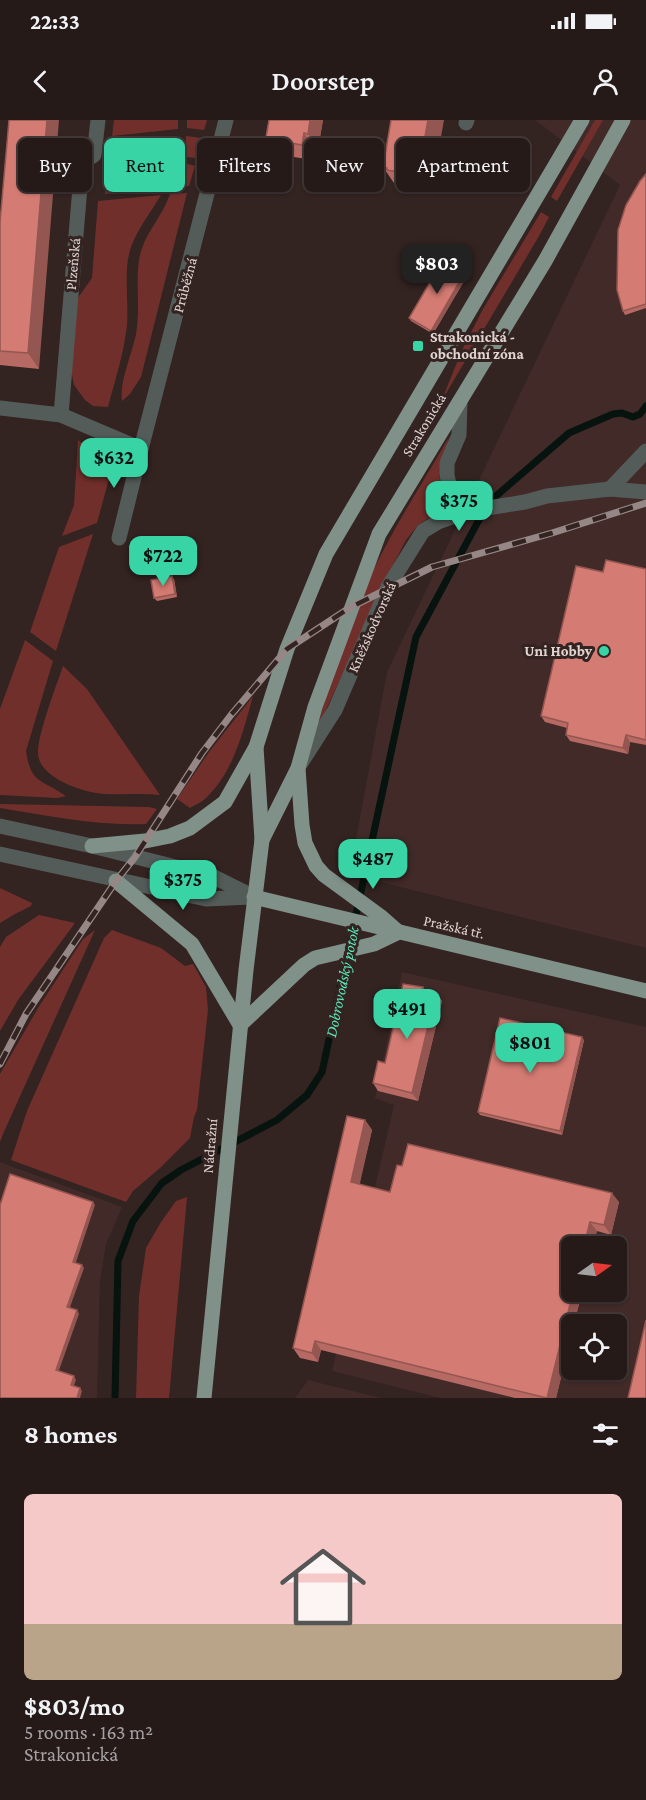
<!DOCTYPE html>
<html lang="en">
<head>
<meta charset="utf-8">
<style>
	body { margin:0; font-family:"Crimson Pro",serif; background:#322726; color:#f1f3f6; height:100vh; display:flex; flex-direction:column; font-size:22px; white-space:nowrap }
	* { box-sizing:border-box; margin:0 }
	p { font-size:20px; color:#a4a1a2 }
	.icon { flex:none; width:33px; height:33px; fill:none; stroke:currentColor; stroke-width:2; stroke-linecap:round; stroke-linejoin:round }
	.map { position:relative; height:1278px; overflow:hidden }
	.drawer { display:flex; flex-direction:column; background:#261a19; flex:1 }
	.drawer>* { flex:none }
	.banner { position:absolute; left:18px; top:18px; width:610px; height:54px; display:flex; gap:12px }
	.needle { width:39px; rotate:76deg }
	.fabs { position:absolute; left:561px; top:1116px; display:grid; gap:12px }
	.fabs a { display:grid; place-items:center; width:66px; height:66px; border-radius:9px; background:#261a19; box-shadow:0 2px 4px #0004,0 0 0 2px #423838; font-size:30px }
	.price { position:absolute; translate:-50% -51px; padding:0 14px; border-radius:12px; background:#38d4a6; color:#111; font-size:20px; line-height:39px; filter:drop-shadow(0 2px 3px #0008) }
	.price::after { content:''; position:absolute; left:50%; top:36px; width:18px; height:14px; margin-left:-9px; background:inherit; clip-path:polygon(0 0,100% 0,50% 100%) }
	.price.on { background:#222; color:#fff }
	ul { padding:0; list-style:none }
	li { display:grid; align-content:center; gap:12px; height:318px; padding:0 24px }
	li span { display:grid; place-items:center; height:186px; border-radius:9px; color:#555 }
	li>.icon { margin-inline-start:auto }
	span .icon { width:108px; height:108px; fill:#fffc; stroke-width:1 }
	li b { font-size:26px }
	h2 { display:flex; justify-content:space-between; align-items:center; height:72px; padding:0 24px; font-size:26px }
	.chip { padding:0 21px; border-radius:9px; background:#261a19; box-shadow:0 2px 4px #0004,0 0 0 2px #423838; font-size:21px; line-height:54px }
	.chip.on { background:#38d4a6; color:#111 }
	.status { display:flex; justify-content:space-between; align-items:center; height:42px; padding:0 30px; background:#261a19; direction:ltr }
	.status svg { height:16px; fill:currentColor }
	header { display:flex; justify-content:space-between; align-items:center; height:78px; padding:0 24px; background:#261a19; font-size:27px; font-weight:600 }
	.map>svg:first-child { display:block }
	.built { fill:#412a28; fill-rule:evenodd }
	.green { fill:#712f2b }
	.lines { fill:none; stroke-linecap:round; stroke-linejoin:round }
	.stream { stroke:#06130e; stroke-width:7 }
	.minor { stroke:#545c59; stroke-width:15 }
	.major { stroke:#80918a; stroke-width:15 }
	.rail-casing { stroke:#948785; stroke-width:7 }
	.rail { stroke:#332321; stroke-width:4.5; stroke-dasharray:14; stroke-linecap:butt }
	.wall { fill:#b66a63 }
	.shaded-wall { fill:#945650 }
	.building { fill:#d47b73; stroke:#945650; stroke-width:1.5 }
	.poi-dot { fill:#38d4a6; stroke:#332321; stroke-width:2 }
	.labels { text-anchor:middle; dominant-baseline:central; stroke-width:6; stroke-linejoin:round; paint-order:stroke }
	.street-label { font-size:15px; fill:#e0d5d3; stroke:#332321 }
	.poi-label { font-size:15px; font-weight:bold; fill:#e0d5d3; stroke:#332321; text-anchor:start }
	.water-label { font-size:16px; font-style:italic; fill:#59eabb; stroke:#332321 }
</style>
</head>
<body>
<div class="status"><b>22:33</b><svg viewBox="0 0 49 12"><path d="M0 12V9h3v3zM5 12V6h3v6zM10 12V3h3v9zM15 12V0h3v12zM26 1h20v11H26zM47 4h2v5h-2z"/></svg></div>
<header><svg class="icon" aria-label="back" viewBox="0 0 24 24"><path d="M15 5l-7 7 7 7"/></svg>Doorstep<svg class="icon" aria-label="person" viewBox="0 0 24 24"><circle cx="12" cy="8" r="4"/><path d="M4 21q1-7 8-7t8 7"/></svg></header>
<div class="map">
<svg width="646" height="1278" viewBox="0 0 646 1278">
	<rect width="100%" height="100%" fill="#332321"/>
	<g class="built">
		<path d="M535,0H646V828L388,764L350,751L387,552L620,65Z"/>
		<path d="M402,852L646,907V1278H440L332,1251L394,985L375,978ZM572,1126H616V1172H572ZM572,1204H616V1250H572Z"/>
		<path d="M0,1042L122,1087L106,1124L100,1161L97,1278H0Z"/>
		<path d="M308,1260L381,1278H295Z"/>
	</g>
	<g class="green">
		<path d="M114,0H178V9L112,16Z"/>
		<path d="M187,0H207L204,10L187,8Z"/>
		<path d="M595,0H603L557,81L551,77Z"/>
		<path d="M186,16L202,18L197,38L185,37Z"/>
		<path d="M178,17L177,39L164,68L105,74L111,26Z"/>
		<path d="M184,43L195,46L189,66H174Z"/>
		<path d="M187,73L141,257L130,274L122,281C119,262 132,234 136,214C141,188 134,155 141,131C147,111 163,95 170,74Z"/>
		<path d="M161,75C151,92 138,108 131,127C123,149 129,182 127,205C124,233 115,260 108,287L93,286L85,280L74,265L71,250L77,179L92,158L98,81Z"/>
		<path d="M541,92L549,97L539,116L441,282L462,230L483,189Z"/>
		<path d="M449,317L439,356L446,379L454,389L427,399L418,405L406,420L391,449L320,603L319,600C333,555 348,509 366,466C389,414 421,366 449,317Z"/>
		<path d="M78,320C92,331 101,344 109,359L97,403L62,416L74,385Z"/>
		<path d="M93,414L56,531L30,512L59,427Z"/>
		<path d="M25,520L53,541L26,631C31,665 42,659 66,676L57,678L0,675V589Z"/>
		<path d="M63,546L87,569L160,675C142,673 124,675 105,674C85,673 40,659 38,634C37,615 56,567 63,546Z"/>
		<path d="M253,576C243,612 234,651 206,678C202,682 195,685 190,688L177,679L209,632Z"/>
		<path d="M0,684L149,687L157,689L146,704C97,706 48,696 0,688Z"/>
		<path d="M0,768L32,783L31,786L15,794L0,803Z"/>
		<path d="M39,795L75,803L18,880L0,911V827L6,817Z"/>
		<path d="M95,810L3,1014L0,1022V954L38,888L83,819Z"/>
		<path d="M112,810L161,828L185,846L193,844L206,867L208,890L197,990L194,997L190,1018L160,1048L133,1071L126,1082L11,1040L27,991L104,818Z"/>
		<path d="M187,1077L169,1278H136L139,1176L146,1128L161,1102L176,1081Z"/>
	</g>
	<g class="lines">
		<path class="stream" d="M115,1278L118,1141L133,1101L162,1063L181,1050L277,1000L307,975L322,952L416,517L488,383L569,313L613,294L622,293L633,297L640,294L646,286"/>
		<g class="minor">
			<path d="M466,3L467,0"/>
			<path d="M460,281L459,315L447,343V355L450,369L469,391"/>
			<path d="M0,288L61,295L141,329L226,0"/>
			<path d="M61,295L82,43L94,35L98,0"/>
			<path d="M610,369L646,331"/>
			<path d="M119,418L141,329"/>
			<path d="M301,643L335,590L388,467L423,411L438,402L469,391L525,382L547,376L610,369L646,372"/>
			<path d="M0,706L92,726L212,756L254,777"/>
			<path d="M0,734L206,779L251,777"/>
		</g>
		<g class="major">
			<path d="M298,648L302,705L305,723L316,746L324,755L380,796L396,810"/>
			<path d="M262,720L298,648L315,587L379,414L545,141L623,0"/>
			<path d="M92,726L145,721L170,716L190,708L225,682L256,627L287,529L326,434L582,0"/>
			<path d="M116,761L192,824L240,905"/>
			<path d="M254,777L646,871"/>
			<path d="M240,905L304,845L315,838L374,824L399,812"/>
			<path d="M204,1278L246,850L262,720L256,627"/>
		</g>
		<defs>
			<path id="rail" d="M0,944L26,894L116,761L135,737L202,633L231,595L287,529L351,487L432,447L552,413L646,383"/>
		</defs>
		<use href="#rail" class="rail-casing"/>
		<use href="#rail" class="rail"/>
	</g>
	<g class="wall">
		<path d="M269,0H323L318,29H314L313,40L281,35L279,33L277,32L266,17Z"/>
		<path d="M391,0L433,62H430L428,73L400,68L398,66H396L383,47Z"/>
		<path d="M646,54V188L625,195L623,191Z"/>
		<path d="M0,102L39,249L0,245Z"/>
		<path d="M467,156L433,214L411,201L409,198Z"/>
		<path d="M646,449V625L630,622L628,634L570,621L566,615L567,608L545,602L541,596Z"/>
		<path d="M174,459L177,477L157,481L154,478Z"/>
		<path d="M423,867L425,870L436,873L442,881L418,981L378,971L373,963L385,943Z"/>
		<path d="M584,920L562,1015L480,995L478,992Z"/>
		<path d="M365,1000L372,1010L359,1064L390,1072L619,1082L611,1115L597,1111L572,1172H582L574,1204H572V1213L556,1278H515L321,1230L318,1242L300,1238L293,1228Z"/>
	</g>
	<g class="shaded-wall">
		<path d="M47,0H59L39,249L28,233Z"/>
		<path d="M310,0H323L318,29L308,14Z"/>
		<path d="M428,0H444L433,62L420,44Z"/>
		<path d="M304,13L314,29L313,40L302,25Z"/>
		<path d="M417,43L430,62L428,73L415,55Z"/>
		<path d="M465,152L467,156L433,214L431,211Z"/>
		<path d="M172,456L174,459L177,477L175,474Z"/>
		<path d="M626,615L630,622L628,634L623,628Z"/>
		<path d="M436,873L442,881L418,981L412,973Z"/>
		<path d="M582,917L584,920L562,1015L560,1011Z"/>
		<path d="M365,1000L372,1010L358,1072L351,1062Z"/>
		<path d="M612,1073L619,1082L611,1115L604,1105Z"/>
		<path d="M93,1082L95,1085L75,1145L73,1142Z"/>
		<path d="M590,1102L597,1111L593,1126H584Z"/>
		<path d="M82,1145L84,1148L69,1190L67,1187Z"/>
		<path d="M573,1172H582L574,1204H572V1213L556,1278H547Z"/>
		<path d="M77,1190L79,1194L58,1253L56,1250Z"/>
		<path d="M315,1221L321,1230L318,1242L312,1233Z"/>
		<path d="M74,1256L76,1260L73,1268L71,1265Z"/>
		<path d="M80,1268L82,1271L80,1278H77Z"/>
	</g>
	<g class="building">
		<path d="M9,0H47L28,233L0,231V102Z"/>
		<path d="M269,0H310L308,14L304,13L302,25L270,19V17H266Z"/>
		<path d="M391,0H428L420,44L417,43L415,55L387,50V48L383,47Z"/>
		<path d="M646,54V184L623,191L617,170L618,110L626,85L640,61Z"/>
		<path d="M443,140L465,152L431,211L409,198Z"/>
		<path d="M606,440L646,449V620L626,615L623,628L566,615L568,603L541,596L576,446L603,452Z"/>
		<path d="M172,456L175,474L154,478L151,460Z"/>
		<path d="M403,864L423,867L422,870L436,873L412,973L373,963L378,941L385,943Z"/>
		<path d="M500,898L582,917L560,1011L478,992Z"/>
		<path d="M347,996L365,1000L351,1062L390,1072L397,1045L402,1046L408,1024L612,1073L604,1105L590,1102L584,1126H572V1172H573L547,1278L315,1221L312,1233L293,1228Z"/>
		<path d="M10,1054L93,1082L73,1142L82,1145L67,1187L77,1190L56,1250L74,1256L71,1265L80,1268L77,1278H0V1085Z"/>
		<path d="M646,1200V1278H628Z"/>
	</g>
	<g class="poi-dot">
		<rect x="412" y="220" width="12" height="12" rx="3"/>
		<circle cx="604" cy="531" r="6"/>
	</g>
	<g class="labels">
		<g class="street-label">
			<text transform="translate(73 144) rotate(-85)">Plzeňská</text>
			<text transform="translate(185 165) rotate(-75)">Průběžná</text>
			<text transform="translate(424 305) rotate(-59)">Strakonická</text>
			<text transform="translate(372 507) rotate(-66)">Kněžskodvorská</text>
			<text transform="translate(454 807) rotate(13)">Pražská tř.</text>
			<text transform="translate(210 1026) rotate(-85)">Nádražní</text>
		</g>
		<g class="poi-label">
			<text x="430" y="217">Strakonická -<tspan x="430" dy="17">obchodní zóna</tspan></text>
			<text x="592" y="531" text-anchor="end">Uni Hobby</text>
		</g>
		<g class="water-label">
			<text transform="translate(342 862) rotate(-78)">Dobrovodský potok</text>
		</g>
	</g>
</svg>
<div class="fabs">
<a><svg class="needle" viewBox="-14 -14 28 28"><path d="M0-13l5 13h-10z" fill="#e53935"/><path d="M0 13l5-13h-10z" fill="#a4a1a2"/></svg></a>
<a><svg class="icon" aria-label="locate" viewBox="0 0 24 24"><circle cx="12" cy="12" r="6"/><path d="M12 2v4M12 18v4M2 12h4M18 12h4"/></svg></a>
</div>
<b class="price on" style="left:437px;top:175px">$803</b>
<b class="price" style="left:114px;top:369px">$632</b>
<b class="price" style="left:459px;top:412px">$375</b>
<b class="price" style="left:163px;top:467px">$722</b>
<b class="price" style="left:373px;top:770px">$487</b>
<b class="price" style="left:183px;top:791px">$375</b>
<b class="price" style="left:407px;top:920px">$491</b>
<b class="price" style="left:530px;top:954px">$801</b>
<div class="banner">
<a class="chip">Buy</a>
<a class="chip on">Rent</a>
<a class="chip">Filters</a>
<a class="chip">New</a>
<a class="chip">Apartment</a>
</div>
</div>
<section class="drawer">
<h2>8 homes<svg class="icon" aria-label="filters" viewBox="0 0 24 24"><path d="M4 7h16M4 17h16"/><circle cx="9" cy="7" r="2"/><circle cx="15" cy="17" r="2"/></svg></h2>
<ul>
<li><span style="background:linear-gradient(#f6c9c9 70%,#b9a48a 0)"><svg class="icon" aria-label="home" viewBox="0 0 24 24"><path d="M3 11l9-7 9 7M6 9v11h12V9"/></svg></span><div><b>$803/mo</b><p>5 rooms · 163 m²</p><p>Strakonická</p></div></li>
</ul>
</section>
</body>
</html>
